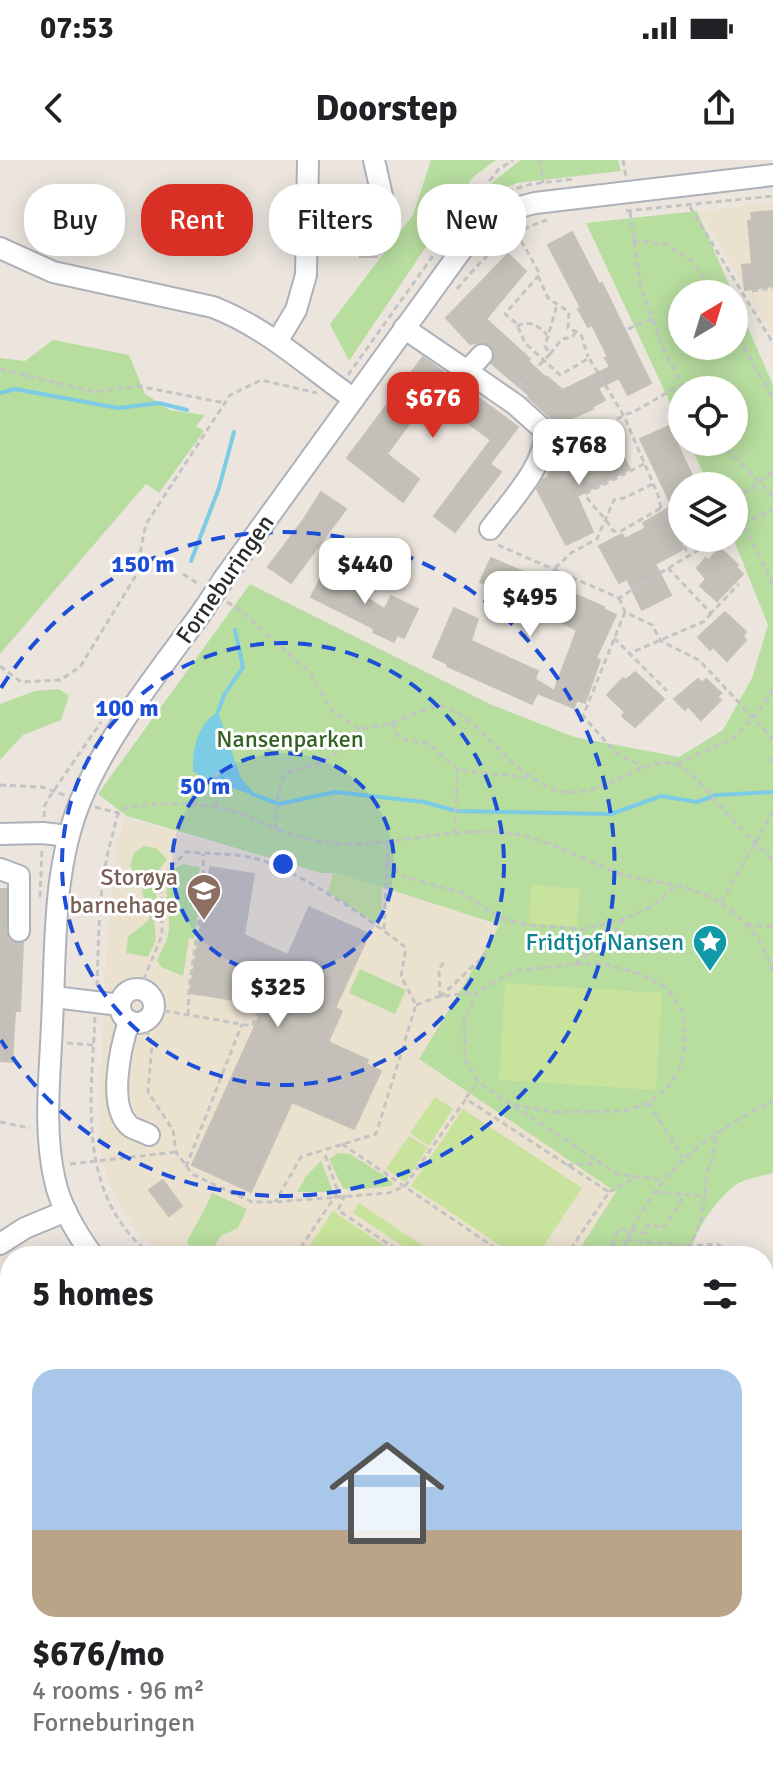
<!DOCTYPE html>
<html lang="en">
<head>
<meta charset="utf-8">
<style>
	body { margin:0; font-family:Signika,sans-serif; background:#f2f2f2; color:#202124; height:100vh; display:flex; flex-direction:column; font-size:30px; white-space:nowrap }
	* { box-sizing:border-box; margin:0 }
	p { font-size:26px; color:#757577 }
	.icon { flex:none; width:44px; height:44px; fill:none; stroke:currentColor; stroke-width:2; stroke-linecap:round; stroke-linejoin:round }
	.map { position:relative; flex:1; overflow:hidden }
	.sheet { position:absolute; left:0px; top:1086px; width:774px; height:536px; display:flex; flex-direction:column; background:#fff; border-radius:32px 32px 0 0; box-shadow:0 4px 20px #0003 }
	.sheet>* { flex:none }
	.top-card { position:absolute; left:24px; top:24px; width:726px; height:72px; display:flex; gap:16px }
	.needle { width:52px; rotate:38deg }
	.tools { position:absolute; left:668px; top:120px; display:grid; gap:16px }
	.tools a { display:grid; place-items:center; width:80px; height:80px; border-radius:50%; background:#fff; box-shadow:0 4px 20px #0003; font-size:40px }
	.price { position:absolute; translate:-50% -68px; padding:0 18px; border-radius:16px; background:#fff; color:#222; font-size:26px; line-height:52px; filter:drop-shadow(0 2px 4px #0008) }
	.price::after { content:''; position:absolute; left:50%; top:48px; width:24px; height:18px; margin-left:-12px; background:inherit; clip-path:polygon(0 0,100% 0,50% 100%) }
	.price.on { background:#d93025; color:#fff }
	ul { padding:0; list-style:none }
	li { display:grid; align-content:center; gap:16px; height:424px; padding:0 32px }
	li+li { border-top:2px solid #e0e0e0 }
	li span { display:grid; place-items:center; height:248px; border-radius:24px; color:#555 }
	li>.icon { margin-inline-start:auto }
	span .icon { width:144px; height:144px; fill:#fffc; stroke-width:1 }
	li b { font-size:34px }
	h2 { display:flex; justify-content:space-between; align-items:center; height:96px; padding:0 32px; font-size:34px }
	.chip { padding:0 28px; border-radius:32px; background:#fff; box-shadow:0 4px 20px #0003; font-size:28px; line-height:72px }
	.chip.on { background:#d93025; color:#fff }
	.status { display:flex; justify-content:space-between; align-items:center; height:56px; padding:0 40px; background:#fff; direction:ltr }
	.status svg { height:22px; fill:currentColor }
	header { display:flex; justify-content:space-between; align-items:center; height:104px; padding:0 32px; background:#fff; font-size:36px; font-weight:700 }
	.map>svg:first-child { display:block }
	.education { fill:#ebe1cf }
	.green { fill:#b7dd9f }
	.pitch { fill:#c8e39c }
	.water { fill:#7bcce4 }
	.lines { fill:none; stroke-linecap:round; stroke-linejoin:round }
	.stream { stroke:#7bcce4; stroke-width:4 }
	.building { fill:#c4c0b9; stroke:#c6c1b8; stroke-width:2 }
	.minor-casing { stroke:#aeb1ba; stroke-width:24 }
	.path { stroke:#c4c4c4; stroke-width:3; stroke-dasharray:6 4; stroke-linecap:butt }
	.minor { stroke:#fff; stroke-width:20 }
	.minor-bridge-casing { stroke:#aeb1ba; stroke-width:24; stroke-linecap:butt }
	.minor-bridge { stroke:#fff; stroke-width:20 }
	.ring { fill:none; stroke:#1d4ed8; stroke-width:4; stroke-dasharray:14 10 }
	.labels { text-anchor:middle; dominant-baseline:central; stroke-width:6; stroke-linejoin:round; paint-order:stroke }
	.street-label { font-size:24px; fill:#2b2b2b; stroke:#fff }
	.park-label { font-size:24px; fill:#316121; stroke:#fff }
	.education-label { font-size:24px; fill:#785e54; stroke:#fff; text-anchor:end }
	.culture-label { font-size:24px; fill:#0d838f; stroke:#fff; text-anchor:end }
	.centre { fill:#1d4ed8; stroke:#fff; stroke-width:4 }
	.ring-label { font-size:24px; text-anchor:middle; font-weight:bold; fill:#1d4ed8; stroke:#fff; stroke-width:6; stroke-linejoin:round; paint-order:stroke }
</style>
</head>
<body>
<div class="status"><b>07:53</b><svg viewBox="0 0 49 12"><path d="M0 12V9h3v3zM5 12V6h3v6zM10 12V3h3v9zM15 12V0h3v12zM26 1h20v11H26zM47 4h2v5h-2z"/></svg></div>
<header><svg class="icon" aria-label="back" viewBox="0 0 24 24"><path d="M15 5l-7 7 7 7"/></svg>Doorstep<svg class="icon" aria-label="share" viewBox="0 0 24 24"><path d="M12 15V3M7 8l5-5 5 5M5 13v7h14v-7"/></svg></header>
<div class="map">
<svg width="773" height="1622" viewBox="0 0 773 1622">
	<rect width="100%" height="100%" fill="#ebe5de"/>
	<g class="education">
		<path d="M773,42V174L700,52Z"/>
		<path d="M125,658L321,713H333L382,727L501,766L419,899L616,1032L575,1096H165L140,1075L122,1049L108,1021L101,994L99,972L105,810L116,687Z"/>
	</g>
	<g class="green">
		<path d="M431,0H496L473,17L349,201L330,164L413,55Z"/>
		<path d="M521,0H618L621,11L517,23L481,39L494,21Z"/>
		<path d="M697,51L733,134H682V186H734V136L773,225V1013C762,1016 747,1018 737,1024C720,1035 689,1076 691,1096H575L616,1032L419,899L500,765L382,727L333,713H321L127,656L98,634L250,424L492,545L574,577L679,597L723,570L752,518L768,465L733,378L734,326H709L689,282H734V230H682V268L586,63Z"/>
		<path d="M53,180L129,195L145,234L170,250L205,255L196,266L204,271L159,333L146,324L0,494V198L25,201Z"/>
		<path d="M59,529L69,536L61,560L23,575L0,600V544L35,531Z"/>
		<path d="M144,686L156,688L167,699L156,714L154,727L159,747L154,758L156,779L148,797L126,793L128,777L149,760C150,745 138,735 144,719L134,712L130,706L134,693Z"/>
		<path d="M183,704L200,707L193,749L198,752L194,779L189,778L183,816L161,807L157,801C161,791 168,780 169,770C171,748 156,714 183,704Z"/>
		<path d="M360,809L406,830L395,854L349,833Z"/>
		<path d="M338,993L350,994L388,1018L393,1024L391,1026L352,1030L343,1028L329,999Z"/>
		<path d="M321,1001L332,1029L330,1032H297L307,1015Z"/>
		<path d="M212,1033L247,1049L238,1068L221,1076L208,1096H198L187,1082C195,1065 205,1051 212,1033Z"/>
		<path d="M0,1540L10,1549V1612H76L84,1622H0Z"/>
		<path d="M199,1612H442L441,1622H191L192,1618Z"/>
	</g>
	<g class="pitch">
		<path d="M333,713L382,727L381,758L375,763L328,732Z"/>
		<path d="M531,725L580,729L577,767L529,763Z"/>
		<path d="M505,823L662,833L656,930L499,920Z"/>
		<path d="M435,937L453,949L429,986L410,973Z"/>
		<path d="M463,949L582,1028L537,1096H516L411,1026Z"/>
		<path d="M409,976L428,988L405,1022L386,1009Z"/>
		<path d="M359,1043L438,1096H418L353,1053Z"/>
		<path d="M333,1051L400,1096H303Z"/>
	</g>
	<path class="water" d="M218,552L241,618L254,633L250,634L205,619L193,611C192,589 198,563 218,552Z"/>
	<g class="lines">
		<g class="stream">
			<path d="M0,233L15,229L118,248L159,243L187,250"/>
			<path d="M191,401L219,328L234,272"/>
			<path d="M218,552L224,535L243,507L235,470"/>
			<path d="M252,634L279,644L335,632L424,642L456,651L611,654L661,636L697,642L716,635L773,632"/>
		</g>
	</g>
	<g class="building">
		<path d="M360,50L368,51L365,87L377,97H360Z"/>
		<path d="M773,51V126L745,130L742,105L752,104L748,61H752L751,53Z"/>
		<path d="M572,72L599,124L602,123L651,223L628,235L619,218L598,228L605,240L592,247L593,249L558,264L528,237L529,235L492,204L495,192L490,185L484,182L470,184L446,158L508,94L526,111L486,159L530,199L528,201L545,217L546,216L563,230L610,207L605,198L608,197L592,165L588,167L578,149L581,148L548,85Z"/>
		<path d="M423,197L518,267L490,304L501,312L455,372L434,356L491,280L430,235L387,294L419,319L403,342L347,298Z"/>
		<path d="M669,266L697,326H682V390L655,404L671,435L642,450L627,419L619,423L599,386L622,374L625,379L646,368L643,363L672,346L640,279Z"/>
		<path d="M614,277L630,309L577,336L593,372L566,385L537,329L542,320L550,316L548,313L559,307L558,305Z"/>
		<path d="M321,332L346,349L291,423L268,407L304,359Z"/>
		<path d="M720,388L738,405L736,407L743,414L717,441L700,426L706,419L697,408L706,398L708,401Z"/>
		<path d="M491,398L604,447L603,449L616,455L596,498L600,500L585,543L577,540L574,548L537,533L532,544L447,506L448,504L433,497L454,448L478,459L471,481L538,511L535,519L554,531L577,470L528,445L493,432L494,428L480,422Z"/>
		<path d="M325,409L366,429L363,436L385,449L391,436L418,449L404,478L397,475L394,482L373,472L375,469L311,437Z"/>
		<path d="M725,452L746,472L743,477L746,480L727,501L713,487L710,490L698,477Z"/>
		<path d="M635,512L664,539L635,567L622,556L625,552L607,535L623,518L626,520Z"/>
		<path d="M698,519L702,523L706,519L721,533L717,537L721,540L701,560L688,546L685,550L674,539Z"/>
		<path d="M210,707L254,714L244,775L288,795L309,747L369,774L335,848L342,851L328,882L368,900L366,904L381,911L354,969L292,942L251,1032L192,1005L274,824L239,807L234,840L190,833Z"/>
		<path d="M0,729H6L7,777L13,783H23L20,851H15L12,902L0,901Z"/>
		<path d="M163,1020L182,1046L169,1056L149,1030Z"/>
	</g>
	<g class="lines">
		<defs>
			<g id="minor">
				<path d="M374,0L383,40L377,83"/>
				<path d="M0,88L53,112L213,147C269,169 305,205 354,239"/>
				<path d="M404,168L467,211L482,195"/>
				<path d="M278,180L296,150L306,115L308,0"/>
				<path d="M467,211L516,245L545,271C547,304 509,343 490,369"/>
				<path d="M225,417L471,77L496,57L512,49L535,43L773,15"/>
				<path d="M0,674L43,673L68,676"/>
				<path d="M0,709L19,716V771"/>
				<circle cx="137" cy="846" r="17"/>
				<path d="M54,837L120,845"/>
				<path d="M129,861C121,886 106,948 131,967C136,970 144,972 149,975"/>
				<path d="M0,1084L25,1068L66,1051"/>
				<path d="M93,1096C77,1074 61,1048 55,1021C43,969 50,916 52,864C56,790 52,711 80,642C109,571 160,511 204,449"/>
				<path d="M5,1211L10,1214"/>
				<path d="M0,1237L10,1244"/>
				<path d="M0,1260L10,1266"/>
				<path d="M764,1479L773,1480"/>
			</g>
		</defs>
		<use href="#minor" class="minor-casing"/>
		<g class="path">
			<path d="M540,0L543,23"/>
			<path d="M623,0L626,17"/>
			<path d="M507,31L532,24L574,19"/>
			<path d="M690,47L773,183"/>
			<path d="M471,48L489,39"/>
			<path d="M626,51L773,36"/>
			<path d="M630,52L641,128L665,193L685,230"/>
			<path d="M516,72L540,114L505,154L516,163L525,183L560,215L589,198L624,256L658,335L661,348L689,395"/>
			<path d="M633,80L667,85L693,102L715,134"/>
			<path d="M538,116L548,138L569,152L568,168L581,174L588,197"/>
			<path d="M457,129C485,96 504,74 547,60"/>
			<path d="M752,131L773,128"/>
			<path d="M517,166C530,160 538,165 547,175"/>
			<path d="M628,169L652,159"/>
			<path d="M734,169L773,239"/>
			<path d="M550,194L562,179L572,177L575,173"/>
			<path d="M0,209L95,232L138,226L225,243"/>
			<path d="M348,215L452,69L498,10L513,0"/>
			<path d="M518,227L550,194L545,186L557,145"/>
			<path d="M720,282L773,336"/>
			<path d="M562,283L639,249L680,225"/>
			<path d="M644,304L585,334C593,348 605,356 613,371H621L661,348"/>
			<path d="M773,312L741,335L744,366L773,424"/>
			<path d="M734,369L773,349"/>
			<path d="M498,385L619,438L718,378"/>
			<path d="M555,408L571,393L597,379L614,340L624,338L653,324"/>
			<path d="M668,408L711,453L739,424"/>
			<path d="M183,414L200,425"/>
			<path d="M619,438L625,452L652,465L661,481L699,500L773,579"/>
			<path d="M227,442L240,450L310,513L332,551L361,570"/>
			<path d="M625,452L583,556L615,592L643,607"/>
			<path d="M614,478L667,531"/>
			<path d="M635,491L705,461L711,453"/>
			<path d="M0,506L21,522L60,520L80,507L135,417L146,364L230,235L261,220L317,233"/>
			<path d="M392,563L399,578L429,584L458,610L532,618"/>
			<path d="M767,600H773"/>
			<path d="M677,604L734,578L760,550L773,529"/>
			<path d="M0,625L42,627L67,636"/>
			<path d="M95,647L119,653"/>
			<path d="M216,647L217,613"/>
			<path d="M44,657L45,645L50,636L101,562"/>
			<path d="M276,670L278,635L284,614C297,607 312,608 324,601C339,594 348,577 361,570C369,566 382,566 391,563C435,549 435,531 477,568C500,589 524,618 553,629C600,647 646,588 679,606C696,615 706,630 718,644C736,664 755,682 773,701"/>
			<path d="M454,673L458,610"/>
			<path d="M387,701L402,716L462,733L500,758L527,765L585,769L624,759"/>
			<path d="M40,737L42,689"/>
			<path d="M721,742L773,652"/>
			<path d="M746,764L773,767"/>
			<path d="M384,769L388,683"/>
			<path d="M575,804H604L641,814L667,828L683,852L685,882L681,905L669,926L649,943L624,951L552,952L511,944L478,922L465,900L464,862L477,832L515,811L575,804L611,776L624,759L653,746L674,727"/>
			<path d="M97,826C99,773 98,721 114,670C115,665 116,657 119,653C124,645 138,646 147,645C179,641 212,644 242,654C257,660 271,668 287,673C362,700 421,668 496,672C542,674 578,699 621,714C638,720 656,721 674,725C720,734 760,766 773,812"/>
			<path d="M140,829L162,775L161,718L186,692C209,694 239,693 261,700C304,715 371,759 406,788L401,816L416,845L376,974L301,997L275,1042"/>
			<path d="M440,837L486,794L482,788"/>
			<path d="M440,837L439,809L446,799"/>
			<path d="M416,845L437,837L477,832"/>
			<path d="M154,849L252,866L269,829"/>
			<path d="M188,855L189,828L204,725L203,694"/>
			<path d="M95,857C91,943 76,1035 152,1096"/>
			<path d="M146,869L152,884L148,932L173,970L176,992L192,1014L252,1042H275L389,1033L405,1026L466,939L609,1032L566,1096"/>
			<path d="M67,883L94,885"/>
			<path d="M466,938L478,922"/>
			<path d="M649,943L683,998"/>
			<path d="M514,946L617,1014L662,1020"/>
			<path d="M0,962L30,968"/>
			<path d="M342,984L507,1096"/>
			<path d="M70,1004L176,992"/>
			<path d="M567,1005L599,1003"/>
			<path d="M186,1007L242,864"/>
			<path d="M609,1032L633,1019"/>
			<path d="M655,1032L707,1036"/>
			<path d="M345,1035L338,1050L406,1096"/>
			<path d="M627,1080L690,1086L717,1084L735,1095L742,1094V1096"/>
			<path d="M295,1096L338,1032L324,992"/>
			<path d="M597,1096L610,1092L617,1072L620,1069L646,1073L648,1065L652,1064L662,1069L679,1046L683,1034"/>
			<path d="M620,1096C649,1020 701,976 773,941"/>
			<path d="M680,1096C702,1074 704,1049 706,1020C706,1012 711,1004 713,996C715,988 716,979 717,971"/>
			<path d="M764,1133L773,1134"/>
			<path d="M764,1280H773"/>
			<path d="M764,1288V1291"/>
			<path d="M0,1334L3,1342L0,1343"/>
			<path d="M764,1526L773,1533"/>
			<path d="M0,1553L10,1557"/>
			<path d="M68,1612L70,1622"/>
			<path d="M710,1612V1622"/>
			<path d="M737,1612L769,1622"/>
			<path d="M123,1622L127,1612"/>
			<path d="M321,1622L324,1612"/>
			<path d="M432,1622V1612"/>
			<path d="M562,1622V1612"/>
			<path d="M587,1622L591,1612"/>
		</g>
		<use href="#minor" class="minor"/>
		<defs>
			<path id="minor-bridge" d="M204,449L225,417"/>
		</defs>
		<use href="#minor-bridge" class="minor-bridge-casing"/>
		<use href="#minor-bridge" class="minor-bridge"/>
	</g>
	<circle cx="283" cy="704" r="111" fill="#1d4ed8" fill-opacity=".12"/>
	<g class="ring">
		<circle cx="283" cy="704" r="111"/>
		<circle cx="283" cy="704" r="221"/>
		<path d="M1 528A332 332 0 1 1 1 880"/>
	</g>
	<defs>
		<symbol id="school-pin" viewBox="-11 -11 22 30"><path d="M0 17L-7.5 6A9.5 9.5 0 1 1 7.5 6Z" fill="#8d6e63" stroke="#fff"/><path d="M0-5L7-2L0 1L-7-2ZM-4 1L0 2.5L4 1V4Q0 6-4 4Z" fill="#fff"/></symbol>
		<symbol id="sight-pin" viewBox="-11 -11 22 30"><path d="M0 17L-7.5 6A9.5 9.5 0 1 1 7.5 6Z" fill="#0f9aa8" stroke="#fff"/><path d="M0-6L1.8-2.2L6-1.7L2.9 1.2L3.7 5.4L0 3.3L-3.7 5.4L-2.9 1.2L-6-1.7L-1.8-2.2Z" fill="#fff"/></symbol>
	</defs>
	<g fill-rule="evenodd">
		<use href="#school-pin" x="184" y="711" width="40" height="54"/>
		<use href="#sight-pin" x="690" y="762" width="40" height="54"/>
	</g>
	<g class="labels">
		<g class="street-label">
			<text transform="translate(225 419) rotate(-55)">Forneburingen</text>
		</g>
		<g class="park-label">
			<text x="290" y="579">Nansenparken</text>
		</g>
		<g class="education-label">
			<text x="178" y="717">Storøya<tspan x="178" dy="28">barnehage</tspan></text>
		</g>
		<g class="culture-label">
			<text x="684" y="782">Fridtjof Nansen</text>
		</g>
	</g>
	<circle cx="283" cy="704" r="12" class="centre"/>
	<g class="ring-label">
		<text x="143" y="412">150 m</text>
		<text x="127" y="556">100 m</text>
		<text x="205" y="634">50 m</text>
	</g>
</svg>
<div class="tools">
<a><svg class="needle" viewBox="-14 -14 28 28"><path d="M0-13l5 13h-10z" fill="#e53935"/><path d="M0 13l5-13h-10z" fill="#757577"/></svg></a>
<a><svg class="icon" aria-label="locate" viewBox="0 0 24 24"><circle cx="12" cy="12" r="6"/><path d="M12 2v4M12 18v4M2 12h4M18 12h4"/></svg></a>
<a><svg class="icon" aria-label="layers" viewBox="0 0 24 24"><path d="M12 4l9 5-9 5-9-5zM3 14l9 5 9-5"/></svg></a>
</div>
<b class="price on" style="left:433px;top:280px">$676</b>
<b class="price" style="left:579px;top:327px">$768</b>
<b class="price" style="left:365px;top:446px">$440</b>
<b class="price" style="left:530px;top:479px">$495</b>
<b class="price" style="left:278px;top:869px">$325</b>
<div class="top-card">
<a class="chip">Buy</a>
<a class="chip on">Rent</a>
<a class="chip">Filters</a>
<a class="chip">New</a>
</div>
<section class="sheet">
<h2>5 homes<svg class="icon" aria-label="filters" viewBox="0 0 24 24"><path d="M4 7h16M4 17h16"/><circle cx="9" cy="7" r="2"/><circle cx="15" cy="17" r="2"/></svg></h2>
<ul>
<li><span style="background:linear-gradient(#a9c7e8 65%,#b9a48a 0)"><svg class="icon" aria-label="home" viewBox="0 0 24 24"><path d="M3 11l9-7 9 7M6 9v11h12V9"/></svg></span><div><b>$676/mo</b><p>4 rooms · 96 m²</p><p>Forneburingen</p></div></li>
</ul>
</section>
</div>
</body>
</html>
